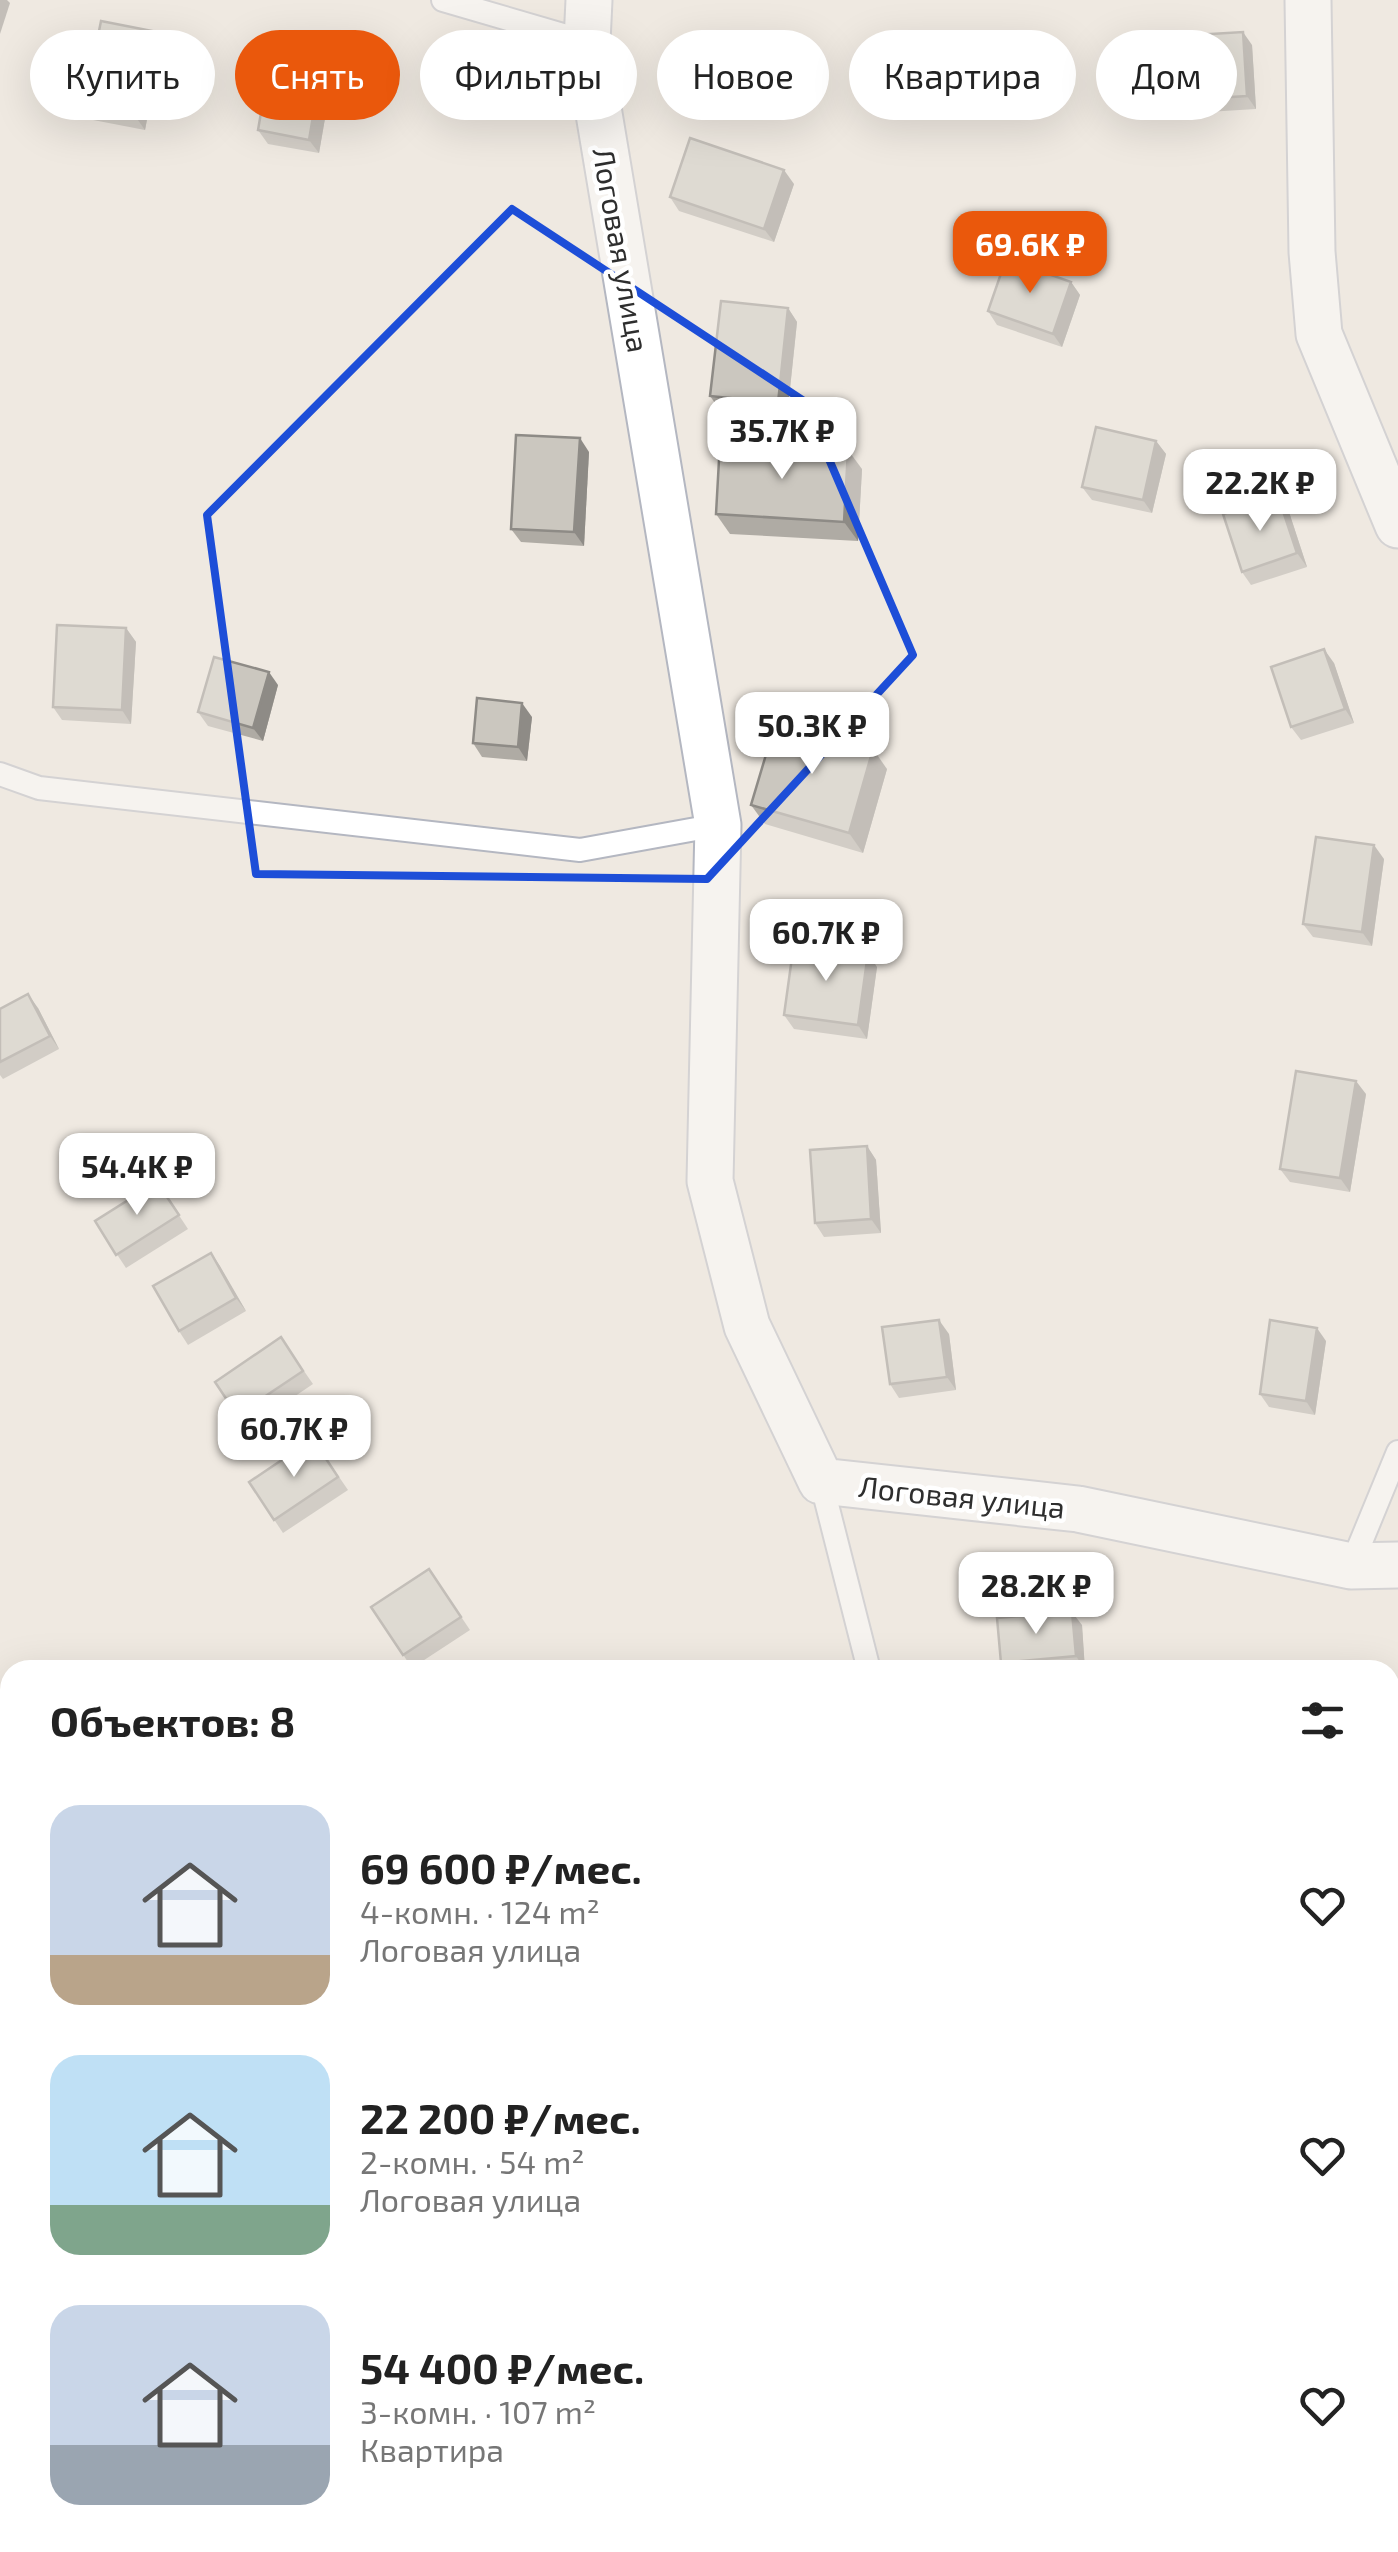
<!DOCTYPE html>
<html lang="ru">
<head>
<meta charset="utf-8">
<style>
	body { margin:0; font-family:"Exo 2",sans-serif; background:#f2f2f2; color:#222; height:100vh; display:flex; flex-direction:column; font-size:38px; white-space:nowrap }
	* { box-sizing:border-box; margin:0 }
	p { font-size:32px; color:#767676 }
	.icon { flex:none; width:55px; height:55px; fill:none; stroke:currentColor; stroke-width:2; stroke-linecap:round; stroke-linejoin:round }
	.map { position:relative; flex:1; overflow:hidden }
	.sheet { position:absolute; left:0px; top:1660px; width:1400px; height:892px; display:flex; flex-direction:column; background:#fff; border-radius:30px 30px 0 0; box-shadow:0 10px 40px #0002 }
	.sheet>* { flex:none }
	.banner { position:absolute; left:30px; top:30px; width:1340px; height:90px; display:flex; gap:20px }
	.price { position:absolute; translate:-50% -85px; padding:0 22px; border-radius:20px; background:#fff; color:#222; font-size:32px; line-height:65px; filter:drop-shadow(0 2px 5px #0008) }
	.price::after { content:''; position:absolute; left:50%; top:60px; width:30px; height:22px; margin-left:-15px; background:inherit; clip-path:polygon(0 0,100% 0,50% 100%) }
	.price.selected { background:#ea580c; color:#fff }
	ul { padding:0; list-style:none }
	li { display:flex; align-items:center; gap:30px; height:250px; padding:0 50px }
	li span { display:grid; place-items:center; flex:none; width:280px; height:200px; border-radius:30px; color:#555 }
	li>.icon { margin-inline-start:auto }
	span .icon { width:120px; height:120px; fill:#fffc; stroke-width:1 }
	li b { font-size:42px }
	h2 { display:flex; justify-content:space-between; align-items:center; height:120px; padding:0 50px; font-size:42px }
	.chip { padding:0 35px; border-radius:45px; background:#fff; box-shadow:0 10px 40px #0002; font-size:35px; line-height:90px }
	.chip.selected { background:#ea580c; color:#fff }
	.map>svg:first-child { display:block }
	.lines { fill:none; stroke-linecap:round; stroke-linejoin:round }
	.service-casing { stroke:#b4b7c1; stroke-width:26 }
	.minor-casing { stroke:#b4b7c1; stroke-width:49 }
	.service { stroke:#fff; stroke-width:22 }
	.minor { stroke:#fff; stroke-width:45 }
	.wall { fill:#afaba4 }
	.shaded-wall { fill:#8e8b86 }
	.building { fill:#cbc7bf; stroke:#8e8b86; stroke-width:2.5 }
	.marked { fill:none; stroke:#1d4ed8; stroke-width:8; stroke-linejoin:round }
	.labels { text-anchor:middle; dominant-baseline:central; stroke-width:9; stroke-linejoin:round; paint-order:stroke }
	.street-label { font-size:30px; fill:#2e2e2e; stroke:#fff }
</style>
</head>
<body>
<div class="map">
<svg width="1398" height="2552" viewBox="0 0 1398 2552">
	<rect width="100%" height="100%" fill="#efe9e1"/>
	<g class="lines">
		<defs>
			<g id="service">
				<path d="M443,0L587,42"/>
				<path d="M0,774L39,788L580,850L718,825"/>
				<path d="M821,1481L869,1670"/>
				<path d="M1351,1566L1398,1452"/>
				<path d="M260,2542L266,2552"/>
				<path d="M1237,2542L1256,2552"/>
				<path d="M634,2552L641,2542"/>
			</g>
			<g id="minor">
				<path d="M589,0L587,42L718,825L710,1181L747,1326L821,1481L1078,1509L1351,1566L1398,1565"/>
				<path d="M1308,0L1312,252L1319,334L1398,525"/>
			</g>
		</defs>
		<use href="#service" class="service-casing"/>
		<use href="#minor" class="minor-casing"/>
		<use href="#service" class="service"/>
		<use href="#minor" class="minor"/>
	</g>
	<g class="wall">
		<path d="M152,31L161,44L145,130L93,120L84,107Z"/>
		<path d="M1252,45L1256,109L1191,113L1182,100Z"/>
		<path d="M322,64L332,78L319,153L268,144L258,130Z"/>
		<path d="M794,184L774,242L679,211L670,197Z"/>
		<path d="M1071,282L1080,295L1062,347L997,325L988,311Z"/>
		<path d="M788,308L797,322L787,417L720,410L710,396Z"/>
		<path d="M1156,441L1166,454L1152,513L1092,500L1082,487Z"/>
		<path d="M589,452L584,546L521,542L511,529Z"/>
		<path d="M862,469L858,541L730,534L716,514Z"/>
		<path d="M1278,496L1288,509L1307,567L1251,585L1242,572Z"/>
		<path d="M126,628L136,642L131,724L62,720L53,707Z"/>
		<path d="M1334,663L1354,723L1301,740L1291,727Z"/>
		<path d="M278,685L263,741L208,726L198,712Z"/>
		<path d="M532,717L527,761L482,757L473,743Z"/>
		<path d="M887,769L863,853L765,824L751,805Z"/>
		<path d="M1384,859L1372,946L1313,937L1303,924Z"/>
		<path d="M877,967L867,1039L794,1029L784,1015Z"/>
		<path d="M38,1008L59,1049L3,1079L0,1075V1009Z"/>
		<path d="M1366,1094L1350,1192L1290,1182L1280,1169Z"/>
		<path d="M867,1146L876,1160L881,1233L824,1237L815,1223Z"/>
		<path d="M157,1182L188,1229L126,1268L95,1221Z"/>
		<path d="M211,1253L246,1311L188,1345L179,1331Z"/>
		<path d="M949,1334L956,1390L899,1398L890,1384Z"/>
		<path d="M281,1338L313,1384L246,1429L215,1382Z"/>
		<path d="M1326,1341L1315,1415L1269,1407L1260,1394Z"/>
		<path d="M313,1439L348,1490L283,1533L249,1482Z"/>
		<path d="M429,1569L470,1630L412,1668L371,1607Z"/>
		<path d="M1082,1625L1085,1670H1005L1001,1663Z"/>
	</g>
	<g class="shaded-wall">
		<path d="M0,0H7L10,3L0,34Z"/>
		<path d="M152,31L161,44L145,130L135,116Z"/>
		<path d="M1243,32L1252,45L1256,109L1247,96Z"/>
		<path d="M322,64L332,78L319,153L309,140Z"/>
		<path d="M784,170L794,184L774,242L764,229Z"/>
		<path d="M1071,282L1080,295L1062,347L1053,334Z"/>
		<path d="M788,308L797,322L787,417L778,403Z"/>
		<path d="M580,438L589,452L584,546L574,532Z"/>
		<path d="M1156,441L1166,454L1152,513L1143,500Z"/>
		<path d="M848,450L862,469L858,541L844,522Z"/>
		<path d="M1278,496L1288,509L1307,567L1297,553Z"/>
		<path d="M126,628L136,642L131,724L122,710Z"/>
		<path d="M1324,649L1334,663L1354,723L1345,709Z"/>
		<path d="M269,672L278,685L263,741L253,728Z"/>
		<path d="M522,703L532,717L527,761L518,747Z"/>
		<path d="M873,749L887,769L863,853L849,833Z"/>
		<path d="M1374,845L1384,859L1372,946L1362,932Z"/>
		<path d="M868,953L877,967L867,1039L858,1025Z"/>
		<path d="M28,994L38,1008L59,1049L50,1036Z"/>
		<path d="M1356,1081L1366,1094L1350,1192L1340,1178Z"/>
		<path d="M867,1146L876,1160L881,1233L871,1219Z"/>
		<path d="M211,1253L220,1266L246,1311L236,1298Z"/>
		<path d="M939,1320L949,1334L956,1390L947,1377Z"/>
		<path d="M1317,1328L1326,1341L1315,1415L1306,1401Z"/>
		<path d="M1072,1612L1082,1625L1085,1670L1076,1656Z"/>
		<path d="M150,2542H158L159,2552H152Z"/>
	</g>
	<g class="building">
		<path d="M101,21L152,31L135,116L84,107Z"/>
		<path d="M1243,32L1247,96L1182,100L1178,36Z"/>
		<path d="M271,55L322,64L309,140L258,130Z"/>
		<path d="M690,138L784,170L764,229L670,197Z"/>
		<path d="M1006,259L1071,282L1053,334L988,311Z"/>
		<path d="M721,301L788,308L778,403L710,396Z"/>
		<path d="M1096,427L1156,441L1143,500L1082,487Z"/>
		<path d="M516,435L580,438L574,532L511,529Z"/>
		<path d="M720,442L848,450L844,522L716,514Z"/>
		<path d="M1278,496L1297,553L1242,572L1223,514Z"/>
		<path d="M57,625L126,628L122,710L53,707Z"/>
		<path d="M1324,649L1345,709L1291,727L1271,667Z"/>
		<path d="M214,657L269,672L253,728L198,712Z"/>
		<path d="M477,698L522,703L518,747L473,743Z"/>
		<path d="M776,721L873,749L849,833L751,805Z"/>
		<path d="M1316,837L1374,845L1362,932L1303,924Z"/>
		<path d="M794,943L868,953L858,1025L784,1015Z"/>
		<path d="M28,994L50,1036L0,1062V1009Z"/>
		<path d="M1296,1071L1356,1081L1340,1178L1280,1169Z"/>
		<path d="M867,1146L871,1219L815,1223L810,1150Z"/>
		<path d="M157,1182L179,1215L116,1255L95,1221Z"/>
		<path d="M211,1253L236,1298L179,1331L153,1286Z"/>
		<path d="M939,1320L947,1377L890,1384L882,1327Z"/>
		<path d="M1270,1320L1317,1328L1306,1401L1260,1394Z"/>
		<path d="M281,1337L303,1371L237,1415L215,1382Z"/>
		<path d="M313,1439L338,1477L274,1520L249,1482Z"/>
		<path d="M429,1569L461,1617L403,1655L371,1607Z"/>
		<path d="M1072,1612L1076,1656L1001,1663L997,1618Z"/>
		<path d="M94,2542H150L151,2551L95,2552Z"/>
		<path d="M375,2542H438L442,2552H362L361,2549Z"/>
	</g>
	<path d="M0 0H1398V2552H0ZM512,209L804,401L913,655L707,879L256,874L207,515Z" fill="#efe9e1" fill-opacity=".55" fill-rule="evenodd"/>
	<path class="marked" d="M512,209L804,401L913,655L707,879L256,874L207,515Z"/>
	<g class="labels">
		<g class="street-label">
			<text transform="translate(622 250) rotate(80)">Логовая улица</text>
			<text transform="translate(962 1496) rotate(6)">Логовая улица</text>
		</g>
	</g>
</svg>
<b class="price selected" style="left:1030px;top:296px">69.6K ₽</b>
<b class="price" style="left:782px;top:482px">35.7K ₽</b>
<b class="price" style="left:1260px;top:534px">22.2K ₽</b>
<b class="price" style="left:812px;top:777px">50.3K ₽</b>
<b class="price" style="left:826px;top:984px">60.7K ₽</b>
<b class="price" style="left:137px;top:1218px">54.4K ₽</b>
<b class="price" style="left:294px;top:1480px">60.7K ₽</b>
<b class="price" style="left:1036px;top:1637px">28.2K ₽</b>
<div class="banner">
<a class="chip">Купить</a>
<a class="chip selected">Снять</a>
<a class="chip">Фильтры</a>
<a class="chip">Новое</a>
<a class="chip">Квартира</a>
<a class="chip">Дом</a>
</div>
<section class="sheet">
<h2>Объектов: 8<svg class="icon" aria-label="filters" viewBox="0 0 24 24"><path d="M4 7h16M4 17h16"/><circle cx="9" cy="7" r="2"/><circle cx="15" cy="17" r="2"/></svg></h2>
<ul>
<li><span style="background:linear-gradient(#c9d6e8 75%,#b9a48a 0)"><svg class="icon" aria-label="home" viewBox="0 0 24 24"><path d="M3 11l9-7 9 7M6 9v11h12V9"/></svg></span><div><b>69 600 ₽/мес.</b><p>4-комн. · 124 m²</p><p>Логовая улица</p></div><svg class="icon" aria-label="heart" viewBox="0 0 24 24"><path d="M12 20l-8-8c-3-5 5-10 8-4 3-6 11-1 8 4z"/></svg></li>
<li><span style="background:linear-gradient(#bfe0f5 75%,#7fa58c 0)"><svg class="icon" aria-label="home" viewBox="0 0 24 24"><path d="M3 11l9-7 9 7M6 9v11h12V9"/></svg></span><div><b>22 200 ₽/мес.</b><p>2-комн. · 54 m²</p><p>Логовая улица</p></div><svg class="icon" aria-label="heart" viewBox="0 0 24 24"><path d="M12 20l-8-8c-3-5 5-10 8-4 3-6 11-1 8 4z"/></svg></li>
<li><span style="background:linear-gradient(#c9d6e8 70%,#9aa5b1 0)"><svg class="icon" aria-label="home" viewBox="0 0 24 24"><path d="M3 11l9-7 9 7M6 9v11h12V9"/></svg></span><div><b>54 400 ₽/мес.</b><p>3-комн. · 107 m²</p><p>Квартира</p></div><svg class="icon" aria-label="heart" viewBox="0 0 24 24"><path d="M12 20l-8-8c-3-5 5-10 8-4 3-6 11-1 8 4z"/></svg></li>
</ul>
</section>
</div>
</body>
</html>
